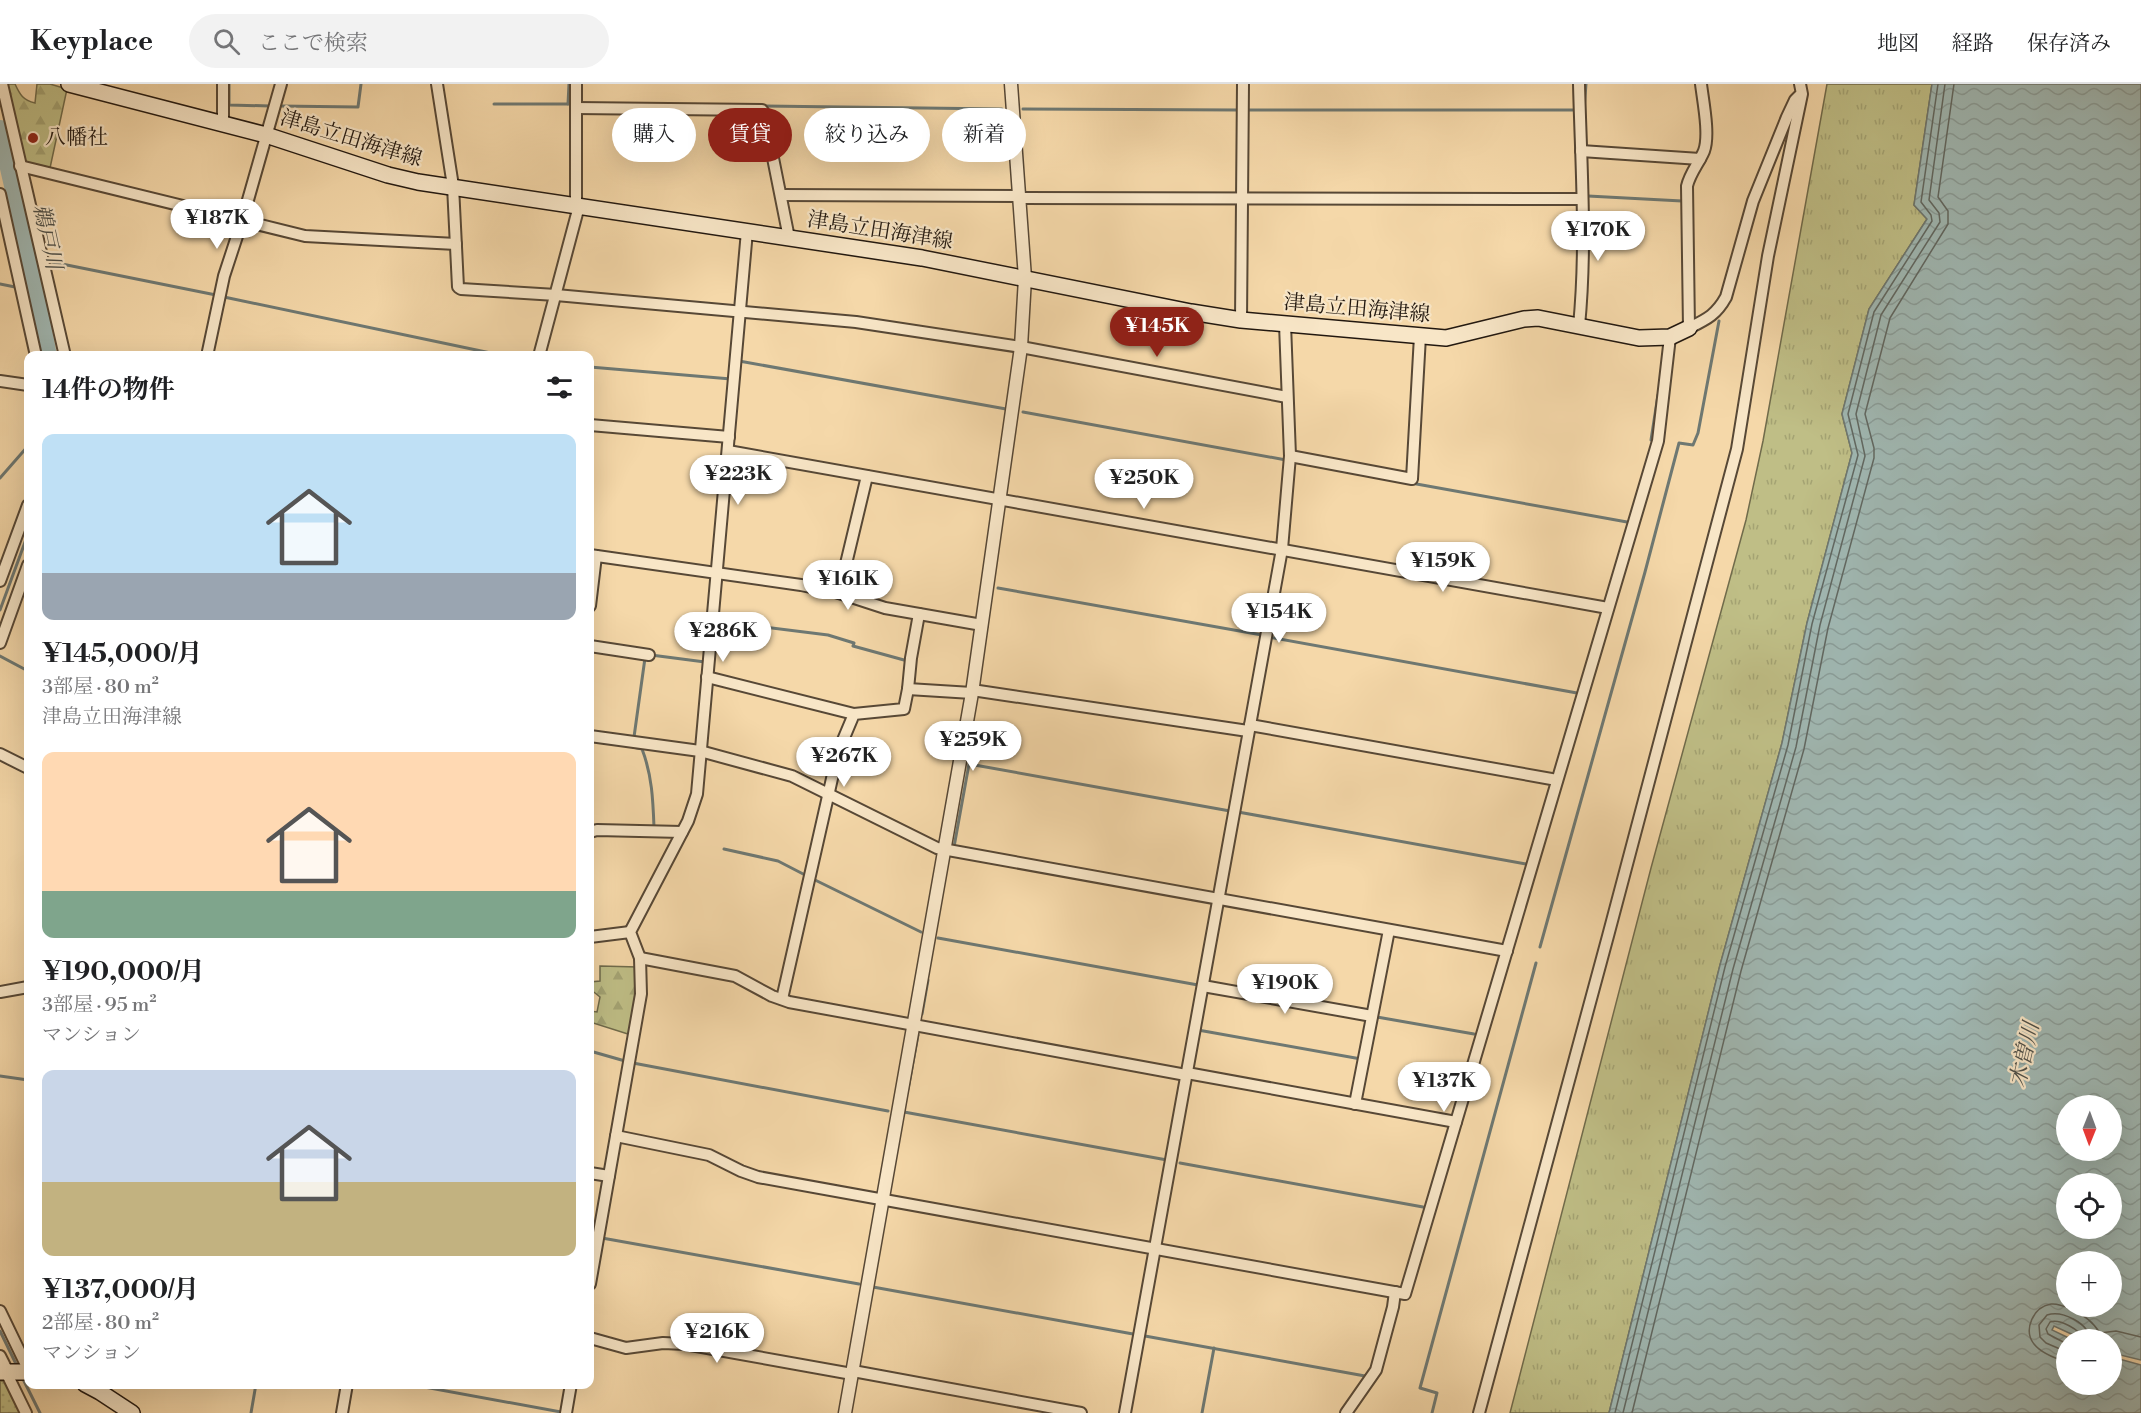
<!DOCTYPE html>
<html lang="ja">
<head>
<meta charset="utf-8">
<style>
	body { margin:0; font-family:"Libre Bodoni","Noto Serif JP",serif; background:#f2f2f2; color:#202124; height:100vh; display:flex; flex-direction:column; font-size:22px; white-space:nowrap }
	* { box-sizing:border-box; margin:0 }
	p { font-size:20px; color:#757577 }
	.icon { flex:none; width:33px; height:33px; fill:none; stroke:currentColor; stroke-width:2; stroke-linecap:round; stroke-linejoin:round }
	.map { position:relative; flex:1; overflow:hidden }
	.sheet { position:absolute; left:24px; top:267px; width:570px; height:1038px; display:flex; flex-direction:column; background:#fff; border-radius:12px; box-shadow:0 6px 24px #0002 }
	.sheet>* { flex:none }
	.guide { position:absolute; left:612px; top:24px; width:570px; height:54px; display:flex; gap:12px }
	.needle { width:39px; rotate:181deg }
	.buttons { position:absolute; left:2056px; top:1011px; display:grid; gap:12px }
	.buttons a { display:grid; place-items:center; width:66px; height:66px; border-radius:50%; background:#fff; box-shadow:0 6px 24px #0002; font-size:30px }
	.price { position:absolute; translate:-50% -51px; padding:0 14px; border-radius:21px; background:#fff; color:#222; font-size:20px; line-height:39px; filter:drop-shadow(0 2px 3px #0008) }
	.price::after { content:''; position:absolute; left:50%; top:36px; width:18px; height:14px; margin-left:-9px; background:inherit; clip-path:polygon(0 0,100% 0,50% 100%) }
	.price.active { background:#8f2418; color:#fff }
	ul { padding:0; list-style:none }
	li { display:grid; align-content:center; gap:12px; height:318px; padding:0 18px }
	li span { display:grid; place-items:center; height:186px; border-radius:12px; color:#555 }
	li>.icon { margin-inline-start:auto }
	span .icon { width:108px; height:108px; fill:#fffc; stroke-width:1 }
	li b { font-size:26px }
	h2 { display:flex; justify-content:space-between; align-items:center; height:72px; padding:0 18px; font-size:26px }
	.pill { padding:0 21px; border-radius:27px; background:#fff; box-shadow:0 6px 24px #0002; font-size:21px; line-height:54px }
	.pill.active { background:#8f2418; color:#fff }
	header { display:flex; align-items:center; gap:36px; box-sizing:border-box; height:84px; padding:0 30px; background:#fff; border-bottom:2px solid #e0e0e0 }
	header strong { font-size:28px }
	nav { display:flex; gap:33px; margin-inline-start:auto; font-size:21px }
	.search { width:420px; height:54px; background:#f2f2f2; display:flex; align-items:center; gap:15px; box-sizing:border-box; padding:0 21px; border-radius:33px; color:#757577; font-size:22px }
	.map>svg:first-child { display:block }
	.grass { fill:url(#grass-tufts); stroke:#706b4b; stroke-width:1.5 }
	.forest { fill:url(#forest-firs); stroke:#706b4b; stroke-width:1.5 }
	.park { fill:url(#park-dots); stroke:#706b4b; stroke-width:1.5 }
	.water { fill:url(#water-waves); stroke:#6e7872; stroke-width:1.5; fill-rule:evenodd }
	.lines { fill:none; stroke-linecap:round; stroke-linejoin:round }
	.shore { stroke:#616862; stroke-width:1.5 }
	.stream { stroke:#6e7872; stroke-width:3 }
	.river { stroke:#a0b8b3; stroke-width:18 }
	.minor-casing { stroke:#574836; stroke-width:14 }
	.tertiary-casing { stroke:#574836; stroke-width:15 }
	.secondary-casing { stroke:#221810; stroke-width:18 }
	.minor { stroke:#f8e6c7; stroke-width:10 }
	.tertiary { stroke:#f8e6c7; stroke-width:12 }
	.secondary { stroke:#f8e6c7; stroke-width:15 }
	.poi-dot { fill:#8f2418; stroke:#f8e6c7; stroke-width:2 }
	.labels { text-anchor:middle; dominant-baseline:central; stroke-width:4.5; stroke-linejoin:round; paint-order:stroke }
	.poi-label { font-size:21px; fill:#221810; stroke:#f8e6c7; text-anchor:start }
	.street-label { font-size:21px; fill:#221810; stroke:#f8e6c7 }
	.water-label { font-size:22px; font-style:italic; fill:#4e5049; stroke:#f8e6c7 }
</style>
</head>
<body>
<header>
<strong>Keyplace</strong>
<div class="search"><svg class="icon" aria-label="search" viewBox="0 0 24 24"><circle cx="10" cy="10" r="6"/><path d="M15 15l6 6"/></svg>ここで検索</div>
<nav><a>地図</a><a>経路</a><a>保存済み</a></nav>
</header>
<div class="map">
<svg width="2141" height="1329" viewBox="0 0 2141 1329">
	<defs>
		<pattern id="grass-tufts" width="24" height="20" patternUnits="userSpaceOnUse" patternTransform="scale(1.5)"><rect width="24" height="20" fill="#bfbe86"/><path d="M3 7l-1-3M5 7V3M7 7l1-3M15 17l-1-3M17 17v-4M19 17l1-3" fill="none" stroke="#a4a373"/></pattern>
		<pattern id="forest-firs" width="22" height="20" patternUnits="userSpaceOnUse" patternTransform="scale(1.5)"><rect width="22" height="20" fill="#bfbe86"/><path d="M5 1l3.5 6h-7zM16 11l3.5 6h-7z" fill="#a4a373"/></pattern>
		<pattern id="park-dots" width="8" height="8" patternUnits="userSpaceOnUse" patternTransform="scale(1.5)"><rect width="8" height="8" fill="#bfbe86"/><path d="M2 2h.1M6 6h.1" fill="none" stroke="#a4a373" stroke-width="1.8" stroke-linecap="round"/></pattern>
		<pattern id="water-waves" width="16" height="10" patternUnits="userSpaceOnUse" patternTransform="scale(1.5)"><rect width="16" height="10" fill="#a0b8b3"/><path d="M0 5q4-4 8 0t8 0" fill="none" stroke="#8a9d99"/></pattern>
	</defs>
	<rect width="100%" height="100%" fill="#f5d8a9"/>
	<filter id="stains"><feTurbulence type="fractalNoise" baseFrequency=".00333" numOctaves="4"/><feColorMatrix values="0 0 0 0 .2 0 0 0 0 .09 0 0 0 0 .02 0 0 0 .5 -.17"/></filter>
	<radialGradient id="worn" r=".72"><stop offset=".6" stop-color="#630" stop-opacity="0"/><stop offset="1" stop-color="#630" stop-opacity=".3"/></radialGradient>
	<path class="grass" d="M1827,0H1932L1914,121L1927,135L1869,225L1842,330L1852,369L1807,539L1782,659L1720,881L1609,1329H1510L1651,784L1746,436L1763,357Z"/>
	<g class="forest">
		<path d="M4,0H15C20,11 23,16 35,19L37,0H50L67,5L50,84L22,78Z"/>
		<path d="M600,882L638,883L639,909L631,951L590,938V927L597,928L600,913L590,905V898L600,897Z"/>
	</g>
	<path class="park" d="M0,1297H7L22,1329H0Z"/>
	<path class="water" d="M1932,0H2141V1276L2112,1269V1256L2082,1255L2054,1242L2052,1246L2071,1255L2067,1256V1300H2112V1273L2141,1281V1329H1609L1720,881L1782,659L1807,539L1852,369L1842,330L1869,225L1927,135L1914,121ZM2067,1022H2112V1066H2067ZM2067,1100H2112V1144H2067ZM2067,1178H2112V1222H2067Z"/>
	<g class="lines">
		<g class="shore">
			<path d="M2067,1260L2048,1250L2046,1245L2050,1238C2059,1235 2081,1245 2083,1256"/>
			<path d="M2067,1268L2046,1259L2040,1253L2039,1241L2047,1231C2062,1226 2089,1239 2090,1256"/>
			<path d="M2067,1278C2057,1275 2041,1269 2034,1260C2023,1246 2033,1223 2051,1220C2059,1219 2066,1223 2073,1226C2086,1233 2092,1237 2100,1249L2116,1247L2141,1253"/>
			<path d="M1615,1329L1725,883L1788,661L1812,540L1858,371L1848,330L1874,228L1932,137L1931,131L1921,118L1938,0"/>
			<path d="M1623,1329L1733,885L1796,663L1820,541L1865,372L1856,330L1881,231L1940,138L1939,129L1929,116L1945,0"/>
			<path d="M1632,1329L1741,887L1804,665L1828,544L1874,374V364L1865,330L1890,234L1948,140V127L1938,113L1954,0"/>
		</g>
		<g class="stream">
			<path d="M229,0V21L270,22"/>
			<path d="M494,20H568"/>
			<path d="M568,20L569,0"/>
			<path d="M279,22L358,23L361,0"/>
			<path d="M764,22L1002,25"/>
			<path d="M1023,25L1238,26"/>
			<path d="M1247,26H1575"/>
			<path d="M1584,26L1586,0"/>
			<path d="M8,81L16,80"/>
			<path d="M1588,112L1682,117"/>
			<path d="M30,176H34"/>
			<path d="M47,177L216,211"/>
			<path d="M0,200L15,203"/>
			<path d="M224,213L505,272"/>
			<path d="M739,277L1006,325"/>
			<path d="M590,283L731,295"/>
			<path d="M1023,328L1286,376"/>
			<path d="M1651,356L1658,311"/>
			<path d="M0,394L28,362"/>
			<path d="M1411,399L1627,438"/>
			<path d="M998,504L1262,551"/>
			<path d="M0,526L28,450"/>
			<path d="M716,539L717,537L828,551L854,559L853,562L904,576"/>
			<path d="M590,543L592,524"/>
			<path d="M1269,553L1577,609"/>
			<path d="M651,571L705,578"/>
			<path d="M0,572L28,587"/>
			<path d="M634,653L645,574"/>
			<path d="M633,663L642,665C652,691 653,716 654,743"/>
			<path d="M1238,728L1526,780"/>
			<path d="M954,763L969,680L1230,727"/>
			<path d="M724,765L778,777L807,792"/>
			<path d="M813,795L921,848"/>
			<path d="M938,854L1198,901"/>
			<path d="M1540,863L1645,488L1679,359L1693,361L1698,349L1719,237"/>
			<path d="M922,930L928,896"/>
			<path d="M1376,936L1377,933L1474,950"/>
			<path d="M1198,946L1361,975"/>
			<path d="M590,967L625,977"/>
			<path d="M633,979L888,1027"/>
			<path d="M0,992L28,996"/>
			<path d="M908,1005L918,951"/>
			<path d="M904,1028L1167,1076"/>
			<path d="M1180,1079L1423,1123"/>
			<path d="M602,1154L859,1200"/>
			<path d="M873,1203L1133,1250"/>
			<path d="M0,1247L18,1284"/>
			<path d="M1145,1252L1365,1292"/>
			<path d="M22,1293L40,1329"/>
			<path d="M408,1300L561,1328"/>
			<path d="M251,1329L256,1300"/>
			<path d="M347,1329L352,1300"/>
			<path d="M1202,1329L1214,1264"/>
			<path d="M1432,1329L1437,1309L1420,1304L1536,879"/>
		</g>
		<path class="river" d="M0,45L30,176L48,272"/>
		<defs>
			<g id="minor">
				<path d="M2,0L65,272"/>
				<path d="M437,0L453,102L458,203L461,205L556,211L856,238L1021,263L1287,313"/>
				<path d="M576,0V121"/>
				<path d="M1579,0C1581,81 1587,161 1579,242"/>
				<path d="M1701,0C1703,17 1710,51 1704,67C1699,79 1690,89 1687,102L1689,244C1707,235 1716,231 1726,213L1753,117L1787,33L1795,16L1799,12"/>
				<path d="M576,24L762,26L764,29L789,154"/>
				<path d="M223,39V0"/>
				<path d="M1581,67L1700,75"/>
				<path d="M20,82L305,152L456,160"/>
				<path d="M0,110L36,272"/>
				<path d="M781,111L1020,112"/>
				<path d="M1020,114L1582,115"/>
				<path d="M1241,236L1243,0"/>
				<path d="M207,272L224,192L242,137L281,0"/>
				<path d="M539,272L579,122"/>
				<path d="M0,297L28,301"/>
				<path d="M590,341L729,353"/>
				<path d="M728,367L1608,524"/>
				<path d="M1290,372L1412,395L1420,252"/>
				<path d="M590,471L801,501L839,509L885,524L982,541"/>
				<path d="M0,497L28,421"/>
				<path d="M839,509L867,392"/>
				<path d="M590,522L596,472"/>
				<path d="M0,559L28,481"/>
				<path d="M590,562L649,571"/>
				<path d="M707,593L854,630"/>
				<path d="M908,605L972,609"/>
				<path d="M972,606L1248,647"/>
				<path d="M1250,641L1557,696"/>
				<path d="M590,652L700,667L792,692L937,764L1507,867"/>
				<path d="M0,670L28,684"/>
				<path d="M590,748L597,746L682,748"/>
				<path d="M590,853L630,848"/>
				<path d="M640,874L735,892L772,912L789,918L1186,991"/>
				<path d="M1203,902L1372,932"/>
				<path d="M0,908L28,903"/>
				<path d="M782,915L838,668L854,630L904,625L908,605L911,574L919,530"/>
				<path d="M1187,989L1456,1038"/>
				<path d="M1355,1020L1389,846"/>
				<path d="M616,1052L709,1071L741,1087L758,1093L1405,1210L1658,357L1670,253"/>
				<path d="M590,1089L609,1092"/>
				<path d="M590,1200L641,910L640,874L630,848L688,737L697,710L747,147"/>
				<path d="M0,1227L28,1285"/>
				<path d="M590,1254L626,1264L663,1259L685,1260L852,1290"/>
				<path d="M0,1272L8,1288"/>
				<path d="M853,1287L1081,1329"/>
				<path d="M6,1288L26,1329"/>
				<path d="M342,1329L347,1300"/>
				<path d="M566,1329L571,1300"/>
				<path d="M1125,1329L1282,465L1290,372L1285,240"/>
				<path d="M1346,1329L1376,1286L1393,1223L1395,1208"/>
				<path d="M1479,1329L1608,852L1737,365L1768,172L1802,10L1800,0"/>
			</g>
			<path id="tertiary" d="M845,1329L972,609L1021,263L1025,194L1011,0"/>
			<g id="secondary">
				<path d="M69,0L266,51L388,91L418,98L922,174L1191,228L1241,236L1446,254L1524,235L1538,234L1639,254L1670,253L1689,244"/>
				<path d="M0,1288H28"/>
				<path d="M85,1300L100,1308L132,1329"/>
			</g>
		</defs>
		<use href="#minor" class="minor-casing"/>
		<use href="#tertiary" class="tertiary-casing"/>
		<use href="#secondary" class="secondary-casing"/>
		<use href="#minor" class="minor"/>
		<use href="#tertiary" class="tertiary"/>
		<use href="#secondary" class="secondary"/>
	</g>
	<circle class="poi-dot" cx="33" cy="54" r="6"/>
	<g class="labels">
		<g class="poi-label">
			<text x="45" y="54">八幡社</text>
		</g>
		<g class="street-label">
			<text transform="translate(351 55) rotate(17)">津島立田海津線</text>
			<text transform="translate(880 147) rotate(9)">津島立田海津線</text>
			<text transform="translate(1357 225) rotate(5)">津島立田海津線</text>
		</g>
		<g class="water-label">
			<text transform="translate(47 153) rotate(78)">鵜戸川</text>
			<text transform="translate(2025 971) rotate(-77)">木曽川</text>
		</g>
	</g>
	<rect width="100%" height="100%" filter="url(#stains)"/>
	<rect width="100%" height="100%" fill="url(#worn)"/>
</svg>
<div class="buttons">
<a><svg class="needle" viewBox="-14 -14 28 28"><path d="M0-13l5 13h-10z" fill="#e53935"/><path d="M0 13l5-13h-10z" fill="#757577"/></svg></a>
<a><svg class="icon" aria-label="locate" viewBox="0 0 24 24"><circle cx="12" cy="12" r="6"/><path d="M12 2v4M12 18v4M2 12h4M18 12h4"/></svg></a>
<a>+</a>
<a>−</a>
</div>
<b class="price" style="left:217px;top:166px">¥187K</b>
<b class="price" style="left:1598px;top:178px">¥170K</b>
<b class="price active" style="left:1157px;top:274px">¥145K</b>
<b class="price" style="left:738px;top:422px">¥223K</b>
<b class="price" style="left:1144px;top:426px">¥250K</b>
<b class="price" style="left:1443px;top:509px">¥159K</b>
<b class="price" style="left:848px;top:527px">¥161K</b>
<b class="price" style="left:1279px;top:560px">¥154K</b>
<b class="price" style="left:723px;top:579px">¥286K</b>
<b class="price" style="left:973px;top:688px">¥259K</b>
<b class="price" style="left:844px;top:704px">¥267K</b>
<b class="price" style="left:1285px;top:931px">¥190K</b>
<b class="price" style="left:1444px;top:1029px">¥137K</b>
<b class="price" style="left:717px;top:1280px">¥216K</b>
<div class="guide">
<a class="pill">購入</a>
<a class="pill active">賃貸</a>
<a class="pill">絞り込み</a>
<a class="pill">新着</a>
</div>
<section class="sheet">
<h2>14件の物件<svg class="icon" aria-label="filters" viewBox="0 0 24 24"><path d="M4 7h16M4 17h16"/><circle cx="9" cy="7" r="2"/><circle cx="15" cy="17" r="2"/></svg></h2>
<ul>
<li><span style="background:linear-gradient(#bfe0f5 75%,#9aa5b1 0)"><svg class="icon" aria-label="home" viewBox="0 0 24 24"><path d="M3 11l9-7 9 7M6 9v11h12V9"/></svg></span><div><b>¥145,000/月</b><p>3部屋 · 80 m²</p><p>津島立田海津線</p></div></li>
<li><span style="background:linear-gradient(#ffd9b3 75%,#7fa58c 0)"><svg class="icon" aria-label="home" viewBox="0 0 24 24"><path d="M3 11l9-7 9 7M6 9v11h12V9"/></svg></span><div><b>¥190,000/月</b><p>3部屋 · 95 m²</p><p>マンション</p></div></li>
<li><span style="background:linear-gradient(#c9d6e8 60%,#c2b280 0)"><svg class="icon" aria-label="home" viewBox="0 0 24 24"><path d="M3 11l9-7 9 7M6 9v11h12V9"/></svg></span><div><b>¥137,000/月</b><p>2部屋 · 80 m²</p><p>マンション</p></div></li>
</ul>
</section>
</div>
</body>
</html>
